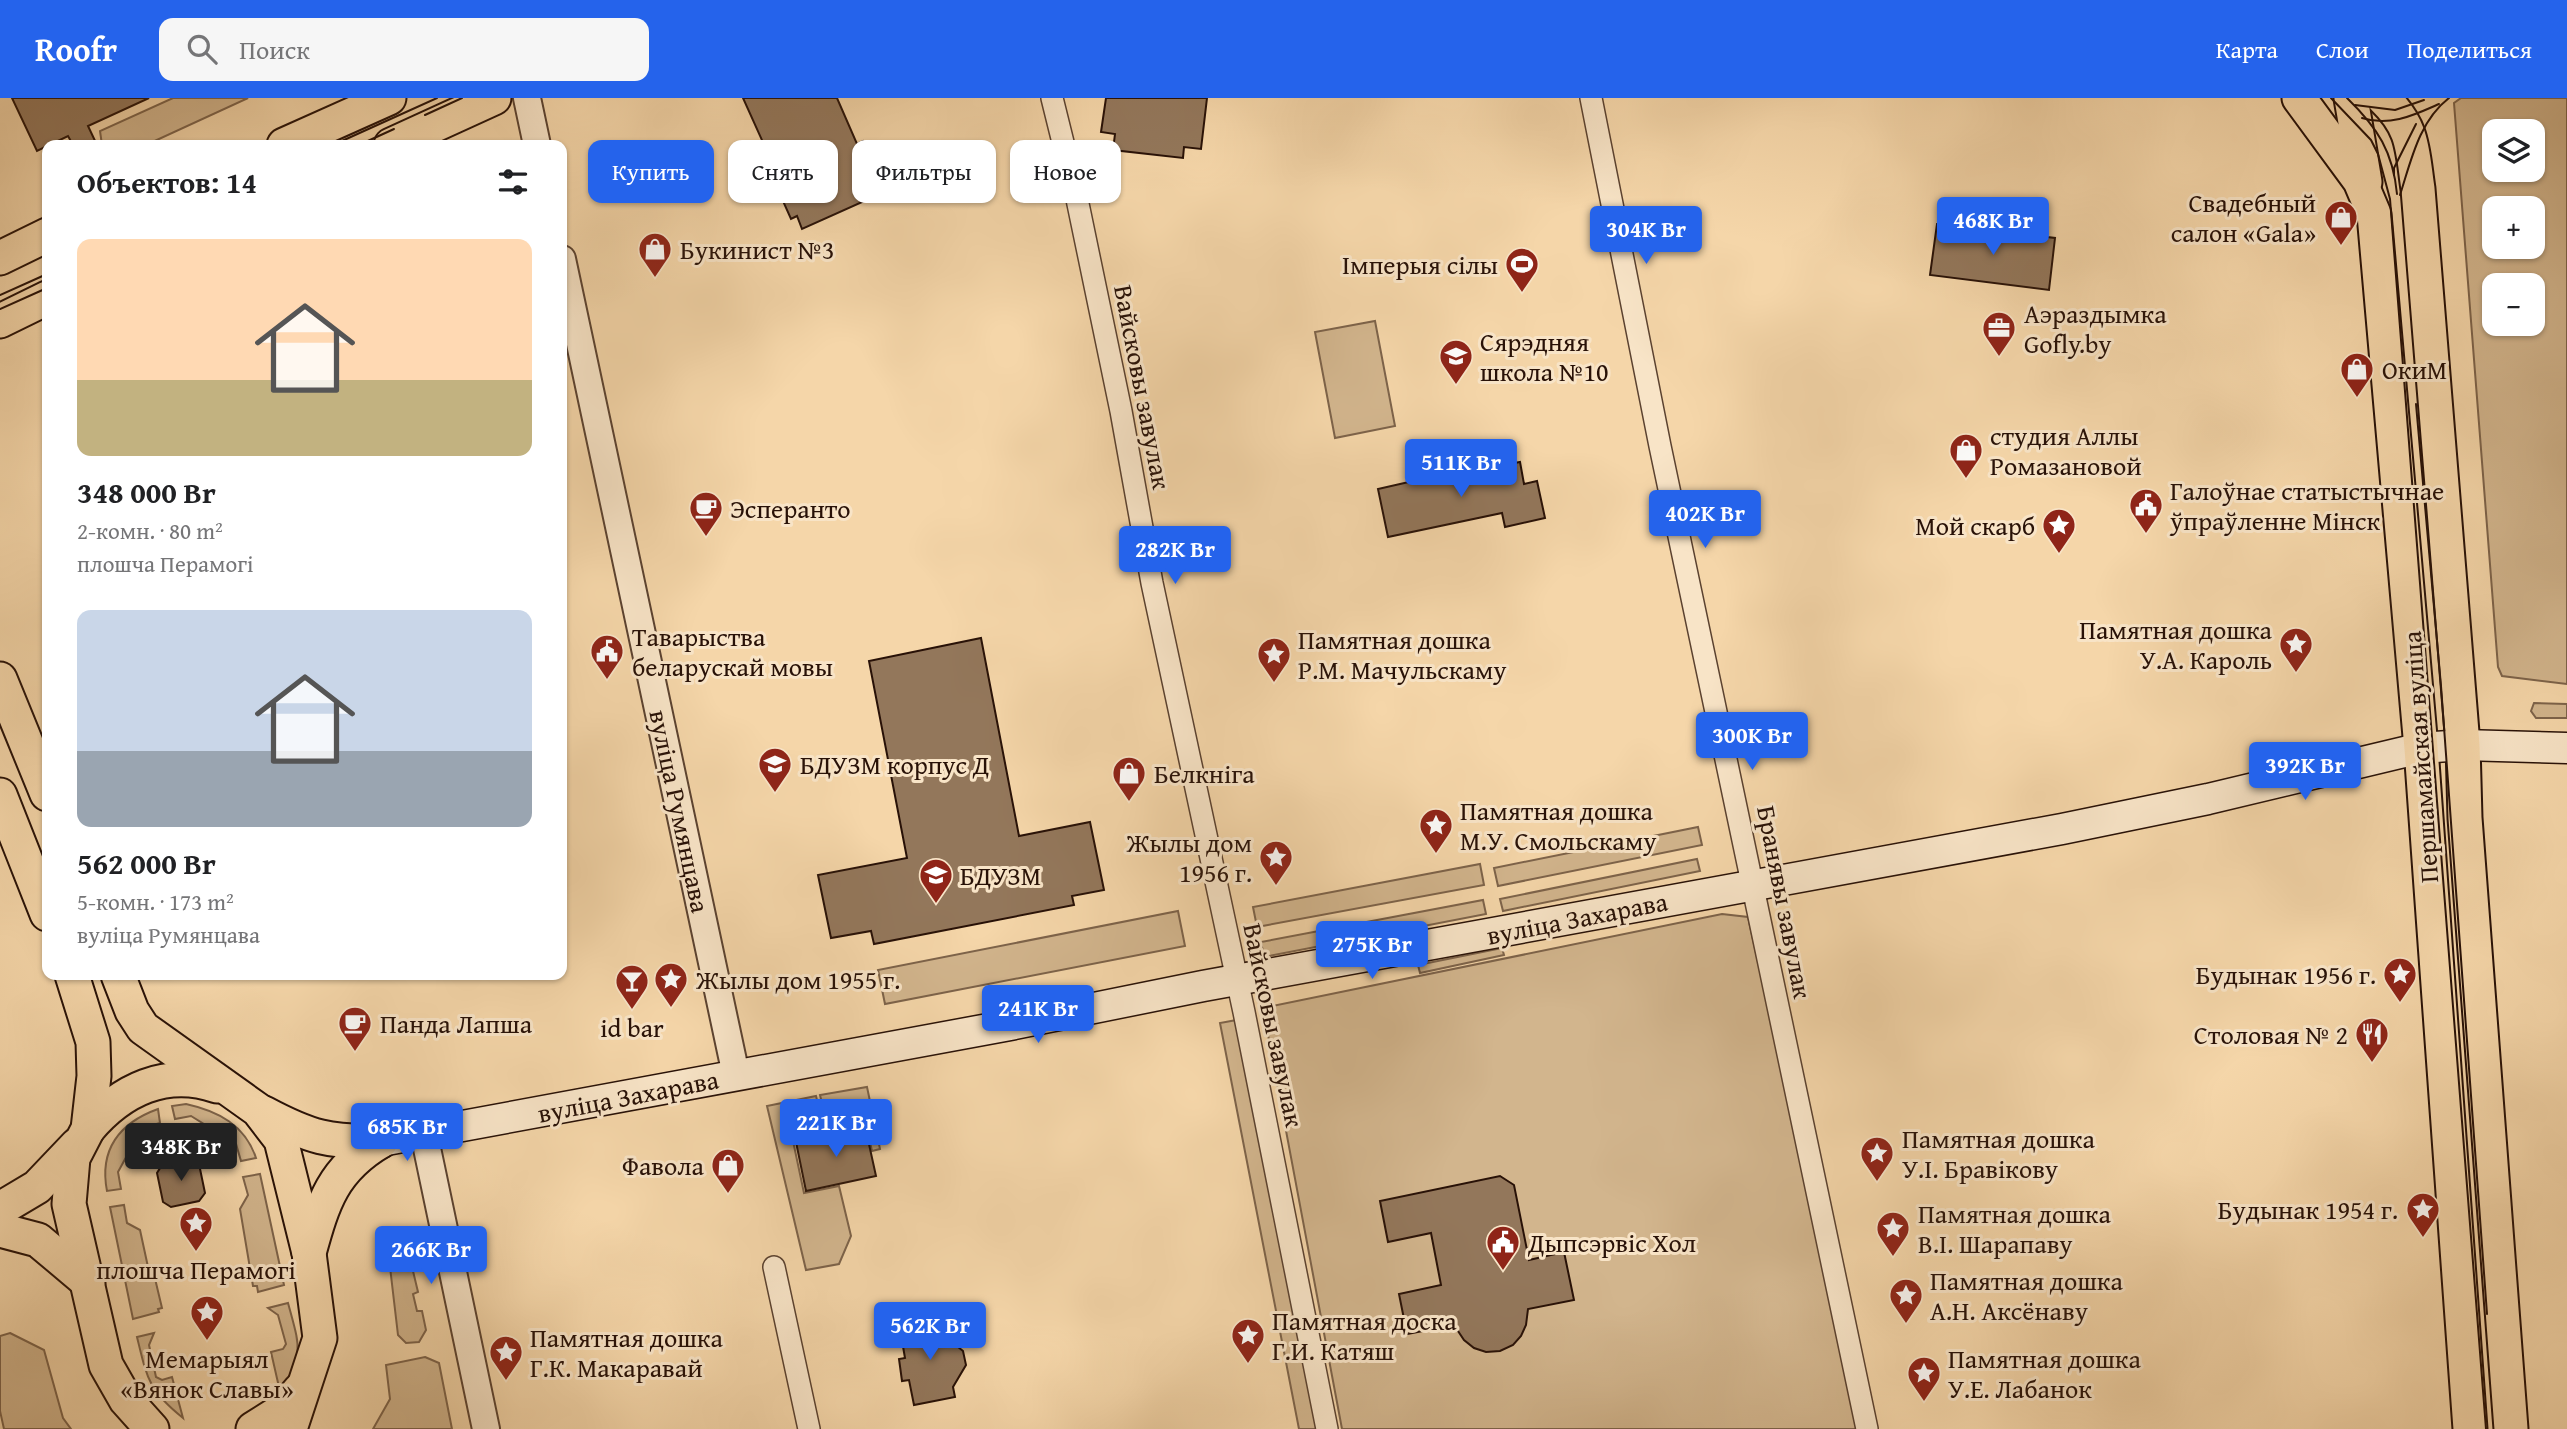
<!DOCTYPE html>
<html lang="ru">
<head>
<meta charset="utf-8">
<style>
	body { margin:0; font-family:"Gentium Book Plus",serif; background:#f6f6f6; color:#202124; height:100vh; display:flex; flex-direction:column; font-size:26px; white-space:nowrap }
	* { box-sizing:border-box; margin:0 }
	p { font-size:23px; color:#757577 }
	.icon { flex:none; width:38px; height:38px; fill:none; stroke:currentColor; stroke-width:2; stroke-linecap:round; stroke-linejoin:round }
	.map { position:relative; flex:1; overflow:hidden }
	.drawer { position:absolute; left:42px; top:42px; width:525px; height:840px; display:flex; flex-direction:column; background:#fff; border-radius:14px; box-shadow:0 2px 5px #0004 }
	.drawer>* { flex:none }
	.guide { position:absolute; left:588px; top:42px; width:665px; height:63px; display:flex; gap:14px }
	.controls { position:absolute; left:2482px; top:21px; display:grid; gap:14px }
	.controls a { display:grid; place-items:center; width:63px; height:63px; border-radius:14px; background:#fff; box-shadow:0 2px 5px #0004; font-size:35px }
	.price { position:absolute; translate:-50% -60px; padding:0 16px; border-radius:7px; background:#2563eb; color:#fff; font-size:23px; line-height:46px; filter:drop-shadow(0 2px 4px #0008) }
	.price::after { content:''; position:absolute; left:50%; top:42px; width:21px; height:16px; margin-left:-10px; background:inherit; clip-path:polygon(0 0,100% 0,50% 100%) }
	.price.current { background:#222; color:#fff }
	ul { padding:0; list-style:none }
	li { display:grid; align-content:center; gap:14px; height:371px; padding:0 35px }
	li span { display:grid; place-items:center; height:217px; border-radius:14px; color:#555 }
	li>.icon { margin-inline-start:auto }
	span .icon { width:126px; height:126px; fill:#fffc; stroke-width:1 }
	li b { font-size:30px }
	h2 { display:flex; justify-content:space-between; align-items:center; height:84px; padding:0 35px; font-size:30px }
	.pill { padding:0 24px; border-radius:14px; background:#fff; box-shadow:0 2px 5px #0004; font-size:24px; line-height:63px }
	.pill.current { background:#2563eb; color:#fff }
	header { display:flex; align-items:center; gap:42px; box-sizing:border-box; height:98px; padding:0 35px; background:#2563eb; color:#fff }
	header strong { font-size:33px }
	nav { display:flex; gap:38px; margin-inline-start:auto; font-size:24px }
	.search { width:490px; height:63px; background:#f6f6f6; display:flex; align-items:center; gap:18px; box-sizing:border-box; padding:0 24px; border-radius:14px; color:#757577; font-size:26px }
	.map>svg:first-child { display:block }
	.green { fill:#d2b58d; stroke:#7d634a; stroke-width:2; fill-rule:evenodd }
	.building { fill:#93775b; stroke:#281107; stroke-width:2 }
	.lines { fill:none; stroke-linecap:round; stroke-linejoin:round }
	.minor-casing { stroke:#5b4230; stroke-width:24 }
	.tertiary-casing { stroke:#5b4230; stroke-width:30 }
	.secondary-casing { stroke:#281107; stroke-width:33 }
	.primary-casing { stroke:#281107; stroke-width:37 }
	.minor { stroke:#f8e4c7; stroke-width:21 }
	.tertiary { stroke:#f8e4c7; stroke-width:26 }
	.secondary { stroke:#f8e4c7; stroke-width:30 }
	.primary { stroke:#f5d6a9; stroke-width:33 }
	.tram { stroke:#281107; stroke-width:2 }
	.labels { text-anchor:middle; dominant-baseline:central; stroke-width:6; stroke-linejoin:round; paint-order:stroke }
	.poi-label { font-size:26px; fill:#281107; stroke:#f8e4c7; text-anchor:start }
	.street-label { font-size:26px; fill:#281107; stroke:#f8e4c7 }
</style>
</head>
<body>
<header>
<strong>Roofr</strong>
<div class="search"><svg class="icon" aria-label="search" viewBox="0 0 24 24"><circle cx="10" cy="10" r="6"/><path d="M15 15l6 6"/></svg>Поиск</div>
<nav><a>Карта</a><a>Слои</a><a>Поделиться</a></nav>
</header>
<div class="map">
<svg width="2567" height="1331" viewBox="0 0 2567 1331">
	<rect width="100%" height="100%" fill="#f5d6a9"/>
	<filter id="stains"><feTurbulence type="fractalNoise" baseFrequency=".00286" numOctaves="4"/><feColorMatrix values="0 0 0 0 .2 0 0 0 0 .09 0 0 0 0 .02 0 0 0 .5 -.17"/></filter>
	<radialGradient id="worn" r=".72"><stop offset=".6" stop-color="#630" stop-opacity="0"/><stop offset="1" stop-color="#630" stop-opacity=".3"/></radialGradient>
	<g class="green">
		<path d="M173,0H248L146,47H102L100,33Z"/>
		<path d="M2461,0H2567V586L2502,578L2498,569L2454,5ZM2494,33H2532V72H2494ZM2494,110H2532V149H2494ZM2494,187H2532V226H2494Z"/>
		<path d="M1375,223L1395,328L1335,340L1315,234Z"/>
		<path d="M2534,605L2567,606V620H2536L2531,613Z"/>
		<path d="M1698,729L1702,747L1498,788L1494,770Z"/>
		<path d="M1697,761L1700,773L1503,813L1500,801Z"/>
		<path d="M1480,766L1484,787L1257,829L1253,809Z"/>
		<path d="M1483,802L1486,816L1264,859L1261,844Z"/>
		<path d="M1178,813L1185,848L885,906L878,872Z"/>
		<path d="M1722,816L1748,819L1862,1331H1342L1263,910Z"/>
		<path d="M1502,850L1504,857L1420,875L1418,867Z"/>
		<path d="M1242,921L1322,1331H1299L1220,925Z"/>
		<path d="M867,989L880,1051L872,1053L866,1026L829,1034L820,997Z"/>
		<path d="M816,998L825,1035L793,1043L804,1095L839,1088L851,1138L839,1166L806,1172L767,1008Z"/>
		<path d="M186,1006C218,1013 245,1027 256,1060L241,1063L236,1046L191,1018L175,1021L172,1008Z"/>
		<path d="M158,1011L160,1025L142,1030L118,1074L121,1091L107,1093C99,1052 119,1025 158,1011Z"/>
		<path d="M260,1076L284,1187L258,1194L257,1188H253L240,1111L248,1097L243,1079Z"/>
		<path d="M124,1107L127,1125L140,1132L148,1169L152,1168L162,1210L158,1211L159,1214L133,1221L110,1109Z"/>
		<path d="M407,1148L418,1194L413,1196L417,1213H422L426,1232L419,1244L406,1245L398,1237L390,1169C392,1157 396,1152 407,1148Z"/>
		<path d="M288,1205C301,1253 303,1252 281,1298L271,1254L283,1251L286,1246L278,1217L268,1210Z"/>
		<path d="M10,1235L44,1252L63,1320L71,1331H4L0,1313V1238Z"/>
		<path d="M154,1235L149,1247L156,1279L162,1282L172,1279L183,1320C148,1292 147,1280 137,1239Z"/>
		<path d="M425,1259L439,1265L452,1331H373L390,1301L386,1267Z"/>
	</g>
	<g class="building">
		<path d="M12,0H149L88,28L97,47H73L68,38L37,53Z"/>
		<path d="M743,0H837L857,46L863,43L881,82L875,85L880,96L802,131L797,118L791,121L774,83L779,80Z"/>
		<path d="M1106,0H1207L1201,51L1184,49L1183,60L1113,52L1115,36L1101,34Z"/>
		<path d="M1937,126L2055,140L2049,192L1930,177Z"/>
		<path d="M1520,364L1524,386L1537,383L1545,420L1505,429L1502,415L1388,439L1378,391L1479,368V372Z"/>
		<path d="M981,540L1019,738L1090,724L1104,792L1072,798L1074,807L874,846L871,833L831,840L818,777L907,760L869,563Z"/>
		<path d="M865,1028L876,1078L806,1093L796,1044Z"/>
		<path d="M190,1061L199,1066L205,1095L199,1103L171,1109L163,1104L157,1075L162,1067Z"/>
		<path d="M1500,1078L1514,1087L1529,1162L1564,1154L1574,1202L1528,1211L1526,1227L1521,1238L1513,1247L1500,1253L1486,1254L1474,1250L1464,1242L1454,1227L1407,1236L1399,1196L1441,1187L1431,1135L1388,1144L1380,1103Z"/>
		<path d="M936,1220L937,1226H941L944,1244H952L963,1253L966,1267L953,1289L955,1299L914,1307L909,1282L902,1283L899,1261L905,1260L900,1231L915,1228L914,1223Z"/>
	</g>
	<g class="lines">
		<defs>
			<g id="minor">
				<path d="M1052,0L1077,101L1121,313L1152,485L1244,914L1327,1331"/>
				<path d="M1591,0L1660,348L1867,1331"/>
				<path d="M774,1169L809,1331"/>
			</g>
			<g id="tertiary">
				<path d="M527,0L537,47"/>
				<path d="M562,161L736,977"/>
				<path d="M424,1036L486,1331"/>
			</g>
			<path id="secondary" d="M381,1043L1010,927L1203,888L2062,731L2208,701L2421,650L2463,647L2567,650"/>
			<g id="primary">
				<path d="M2299,0L2360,83L2374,116L2421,650L2470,1331"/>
				<path d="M2351,0L2365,84"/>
				<path d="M2383,0C2414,30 2412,50 2418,91L2463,647L2465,720L2511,1331"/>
				<path d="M284,47L389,0"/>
				<path d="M391,47L494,0"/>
				<path d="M0,160L47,137"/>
				<path d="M0,223L47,200"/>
				<path d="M0,581L47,696"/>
				<path d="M0,697L47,816"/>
				<path d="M72,877L93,944L94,978L88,1031L73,1060L69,1106L106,1267L126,1302L152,1331"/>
				<path d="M118,877L132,913L143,930L258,1012L281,1042L309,1155L320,1240L290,1331"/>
				<path d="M264,1015C309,1039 330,1045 381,1043"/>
				<path d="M88,1031C121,992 166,970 217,988"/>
				<path d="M0,1111L37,1089L77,1047"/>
				<path d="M0,1132L38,1142L88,1184"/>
				<path d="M309,1155C323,1104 333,1071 381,1043"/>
				<path d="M253,1331L283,1312L300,1292"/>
			</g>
		</defs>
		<use href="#minor" class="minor-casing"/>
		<use href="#tertiary" class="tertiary-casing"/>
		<use href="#secondary" class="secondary-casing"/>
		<use href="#primary" class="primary-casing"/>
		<use href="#minor" class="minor"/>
		<use href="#tertiary" class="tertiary"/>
		<use href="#secondary" class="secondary"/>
		<use href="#primary" class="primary"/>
		<g class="tram">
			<path d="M2331,0L2371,42L2378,56L2390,101L2486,1331"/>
			<path d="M2347,0C2378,30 2393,54 2397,96"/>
			<path d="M2355,7L2395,12L2424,2"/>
			<path d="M425,17L462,0"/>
			<path d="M2362,20C2390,29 2414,17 2439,6"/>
			<path d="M333,47L437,0"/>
			<path d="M359,47L394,31"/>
			<path d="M2394,77V70L2416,26"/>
			<path d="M2400,97C2411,63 2419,23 2449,0"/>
			<path d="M0,197L47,176"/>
			<path d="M0,211L47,190"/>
			<path d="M2416,306L2441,588L2487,1216"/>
		</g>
	</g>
	<defs>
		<symbol id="shop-pin" viewBox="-11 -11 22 30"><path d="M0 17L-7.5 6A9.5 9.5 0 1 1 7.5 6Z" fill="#8f2418" stroke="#f8e4c7"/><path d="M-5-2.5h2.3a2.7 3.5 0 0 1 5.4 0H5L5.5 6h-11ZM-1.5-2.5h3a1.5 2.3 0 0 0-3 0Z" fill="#fff"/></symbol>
		<symbol id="stadium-pin" viewBox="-11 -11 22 30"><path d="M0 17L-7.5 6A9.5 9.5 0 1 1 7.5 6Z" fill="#8f2418" stroke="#f8e4c7"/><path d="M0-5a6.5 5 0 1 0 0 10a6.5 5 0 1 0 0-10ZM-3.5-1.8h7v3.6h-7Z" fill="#fff"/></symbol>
		<symbol id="office-pin" viewBox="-11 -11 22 30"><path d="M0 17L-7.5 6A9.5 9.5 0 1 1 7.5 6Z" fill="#8f2418" stroke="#f8e4c7"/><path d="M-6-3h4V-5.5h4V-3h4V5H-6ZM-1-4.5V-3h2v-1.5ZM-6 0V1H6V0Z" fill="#fff"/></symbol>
		<symbol id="school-pin" viewBox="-11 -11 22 30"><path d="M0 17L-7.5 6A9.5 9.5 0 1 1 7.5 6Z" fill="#8f2418" stroke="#f8e4c7"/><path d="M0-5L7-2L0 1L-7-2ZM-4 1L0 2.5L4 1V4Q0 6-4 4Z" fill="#fff"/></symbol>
		<symbol id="civic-pin" viewBox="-11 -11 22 30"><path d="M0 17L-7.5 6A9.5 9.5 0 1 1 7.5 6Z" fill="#8f2418" stroke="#f8e4c7"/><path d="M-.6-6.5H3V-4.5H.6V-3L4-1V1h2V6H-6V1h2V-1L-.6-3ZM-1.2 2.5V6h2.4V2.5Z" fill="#fff"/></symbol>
		<symbol id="cafe-pin" viewBox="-11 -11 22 30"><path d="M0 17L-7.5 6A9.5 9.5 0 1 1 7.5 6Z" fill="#8f2418" stroke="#f8e4c7"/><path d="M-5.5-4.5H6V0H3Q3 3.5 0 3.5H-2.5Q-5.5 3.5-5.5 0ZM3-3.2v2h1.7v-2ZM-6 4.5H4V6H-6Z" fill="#fff"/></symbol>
		<symbol id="sight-pin" viewBox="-11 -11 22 30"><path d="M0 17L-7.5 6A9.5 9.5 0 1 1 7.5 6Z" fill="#8f2418" stroke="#f8e4c7"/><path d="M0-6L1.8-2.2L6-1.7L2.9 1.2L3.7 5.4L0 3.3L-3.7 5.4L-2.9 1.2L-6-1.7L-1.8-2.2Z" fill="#fff"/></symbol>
		<symbol id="university-pin" viewBox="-11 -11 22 30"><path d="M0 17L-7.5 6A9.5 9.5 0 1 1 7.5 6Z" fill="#8f2418" stroke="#f8e4c7"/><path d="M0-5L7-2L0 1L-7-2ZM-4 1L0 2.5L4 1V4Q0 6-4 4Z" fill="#fff"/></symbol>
		<symbol id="bar-pin" viewBox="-11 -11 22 30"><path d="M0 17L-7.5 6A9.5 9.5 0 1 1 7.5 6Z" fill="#8f2418" stroke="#f8e4c7"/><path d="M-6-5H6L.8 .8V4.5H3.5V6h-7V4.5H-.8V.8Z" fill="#fff"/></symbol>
		<symbol id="restaurant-pin" viewBox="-11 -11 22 30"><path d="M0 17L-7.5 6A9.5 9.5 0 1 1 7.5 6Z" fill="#8f2418" stroke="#f8e4c7"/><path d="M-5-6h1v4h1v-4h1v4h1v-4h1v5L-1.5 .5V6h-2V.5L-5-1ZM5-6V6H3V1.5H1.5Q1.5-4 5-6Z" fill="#fff"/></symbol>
	</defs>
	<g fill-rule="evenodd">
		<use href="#shop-pin" x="2322" y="100" width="38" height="52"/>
		<use href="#shop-pin" x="636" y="132" width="38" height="52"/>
		<use href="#stadium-pin" x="1503" y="147" width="38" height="52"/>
		<use href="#office-pin" x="1980" y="211" width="38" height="52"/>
		<use href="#school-pin" x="1437" y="239" width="38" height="52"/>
		<use href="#shop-pin" x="2338" y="252" width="38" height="52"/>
		<use href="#shop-pin" x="1947" y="333" width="38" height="52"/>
		<use href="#civic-pin" x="2127" y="388" width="38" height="52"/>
		<use href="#cafe-pin" x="687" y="391" width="38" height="52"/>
		<use href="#sight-pin" x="2040" y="408" width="38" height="52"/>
		<use href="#sight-pin" x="2277" y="527" width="38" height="52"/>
		<use href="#civic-pin" x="588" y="534" width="38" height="52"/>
		<use href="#sight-pin" x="1255" y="537" width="38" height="52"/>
		<use href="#university-pin" x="756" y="647" width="38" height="52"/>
		<use href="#shop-pin" x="1110" y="656" width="38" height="52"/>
		<use href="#sight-pin" x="1417" y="708" width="38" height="52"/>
		<use href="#sight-pin" x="1257" y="740" width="38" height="52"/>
		<use href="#university-pin" x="917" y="758" width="38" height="52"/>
		<use href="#sight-pin" x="2381" y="857" width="38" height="52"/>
		<use href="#sight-pin" x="652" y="862" width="38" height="52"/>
		<use href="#bar-pin" x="613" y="864" width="38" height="52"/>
		<use href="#cafe-pin" x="336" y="906" width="38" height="52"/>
		<use href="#restaurant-pin" x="2353" y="917" width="38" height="52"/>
		<use href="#sight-pin" x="1858" y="1036" width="38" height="52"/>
		<use href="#shop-pin" x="709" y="1048" width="38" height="52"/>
		<use href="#sight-pin" x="2404" y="1092" width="38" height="52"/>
		<use href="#sight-pin" x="177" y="1106" width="38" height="52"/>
		<use href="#sight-pin" x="1874" y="1111" width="38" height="52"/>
		<use href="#civic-pin" x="1484" y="1125" width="38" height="52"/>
		<use href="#sight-pin" x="1887" y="1178" width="38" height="52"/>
		<use href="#sight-pin" x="188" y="1195" width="38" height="52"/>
		<use href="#sight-pin" x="1229" y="1218" width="38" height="52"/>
		<use href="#sight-pin" x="487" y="1235" width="38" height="52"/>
		<use href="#sight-pin" x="1905" y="1256" width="38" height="52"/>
	</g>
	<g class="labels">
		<g class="poi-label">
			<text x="2316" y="104" text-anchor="end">Свадебный<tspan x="2316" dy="30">салон «Gala»</tspan></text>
			<text x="680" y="151">Букинист №3</text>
			<text x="1498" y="166" text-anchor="end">Імперыя сілы</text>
			<text x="2024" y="215">Аэраздымка<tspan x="2024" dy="30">Gofly.by</tspan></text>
			<text x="1480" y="243">Сярэдняя<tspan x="1480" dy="30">школа №10</tspan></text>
			<text x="2382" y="271">ОкиМ</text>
			<text x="1990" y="337">студия Аллы<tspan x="1990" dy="30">Ромазановой</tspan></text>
			<text x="2170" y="392">Галоўнае статыстычнае<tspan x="2170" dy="30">ўпраўленне Мінск</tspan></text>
			<text x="730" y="410">Эсперанто</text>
			<text x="2035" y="427" text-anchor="end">Мой скарб</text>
			<text x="2272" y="531" text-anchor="end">Памятная дошка<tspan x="2272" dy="30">У.А. Кароль</tspan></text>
			<text x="632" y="538">Таварыства<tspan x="632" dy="30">беларускай мовы</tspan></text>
			<text x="1298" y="541">Памятная дошка<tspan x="1298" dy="30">Р.М. Мачульскаму</tspan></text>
			<text x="800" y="666">БДУЗМ корпус Д</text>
			<text x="1154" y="675">Белкніга</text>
			<text x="1460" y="712">Памятная дошка<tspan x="1460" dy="30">М.У. Смольскаму</tspan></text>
			<text x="1252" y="744" text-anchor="end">Жылы дом<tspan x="1252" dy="30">1956 г.</tspan></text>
			<text x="960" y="777">БДУЗМ</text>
			<text x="2376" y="876" text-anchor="end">Будынак 1956 г.</text>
			<text x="696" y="881">Жылы дом 1955 г.</text>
			<text x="380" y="925">Панда Лапша</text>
			<text x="632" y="929" text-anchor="middle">id bar</text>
			<text x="2348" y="936" text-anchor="end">Столовая № 2</text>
			<text x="1902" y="1040">Памятная дошка<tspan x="1902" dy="30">У.І. Бравікову</tspan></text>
			<text x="704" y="1067" text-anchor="end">Фавола</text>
			<text x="2398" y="1111" text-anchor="end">Будынак 1954 г.</text>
			<text x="1918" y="1115">Памятная дошка<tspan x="1918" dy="30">В.І. Шарапаву</tspan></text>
			<text x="1528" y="1144">Дыпсэрвіс Хол</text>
			<text x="196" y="1171" text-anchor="middle">плошча Перамогі</text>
			<text x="1930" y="1182">Памятная дошка<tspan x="1930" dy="30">А.Н. Аксёнаву</tspan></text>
			<text x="1272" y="1222">Памятная доска<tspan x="1272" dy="30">Г.И. Катяш</tspan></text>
			<text x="530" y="1239">Памятная дошка<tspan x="530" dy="30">Г.К. Макаравай</tspan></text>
			<text x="207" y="1260" text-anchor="middle">Мемарыял<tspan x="207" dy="30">«Вянок Славы»</tspan></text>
			<text x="1948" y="1260">Памятная дошка<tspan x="1948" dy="30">У.Е. Лабанок</tspan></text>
		</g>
		<g class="street-label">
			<text transform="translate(1143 289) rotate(79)">Вайсковы завулак</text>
			<text transform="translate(2420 659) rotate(-94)">Першамайская вуліца</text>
			<text transform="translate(680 713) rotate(78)">вуліца Румянцава</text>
			<text transform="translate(1785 804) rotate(79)">Бранявы завулак</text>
			<text transform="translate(1577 820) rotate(-11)">вуліца Захарава</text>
			<text transform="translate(1274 927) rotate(78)">Вайсковы завулак</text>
			<text transform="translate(628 998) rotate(-11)">вуліца Захарава</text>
		</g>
	</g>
	<rect width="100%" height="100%" filter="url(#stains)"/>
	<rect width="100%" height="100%" fill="url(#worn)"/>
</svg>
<div class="controls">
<a><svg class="icon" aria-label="layers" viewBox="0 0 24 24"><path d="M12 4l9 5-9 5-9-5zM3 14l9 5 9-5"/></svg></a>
<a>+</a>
<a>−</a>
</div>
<b class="price" style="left:1993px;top:159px">468K Br</b>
<b class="price" style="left:1646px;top:168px">304K Br</b>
<b class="price" style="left:1461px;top:401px">511K Br</b>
<b class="price" style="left:1705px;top:452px">402K Br</b>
<b class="price" style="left:1175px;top:488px">282K Br</b>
<b class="price" style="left:1752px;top:674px">300K Br</b>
<b class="price" style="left:2305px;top:704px">392K Br</b>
<b class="price" style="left:1372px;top:883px">275K Br</b>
<b class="price" style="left:1038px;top:947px">241K Br</b>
<b class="price" style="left:836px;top:1061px">221K Br</b>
<b class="price" style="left:407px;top:1065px">685K Br</b>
<b class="price current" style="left:181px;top:1085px">348K Br</b>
<b class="price" style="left:431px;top:1188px">266K Br</b>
<b class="price" style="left:930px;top:1264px">562K Br</b>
<div class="guide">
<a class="pill current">Купить</a>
<a class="pill">Снять</a>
<a class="pill">Фильтры</a>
<a class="pill">Новое</a>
</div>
<section class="drawer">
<h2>Объектов: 14<svg class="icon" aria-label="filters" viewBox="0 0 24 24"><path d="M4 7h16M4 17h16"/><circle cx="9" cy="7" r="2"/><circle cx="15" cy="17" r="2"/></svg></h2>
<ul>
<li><span style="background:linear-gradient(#ffd9b3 65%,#c2b280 0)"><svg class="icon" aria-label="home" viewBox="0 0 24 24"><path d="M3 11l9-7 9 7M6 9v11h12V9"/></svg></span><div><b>348 000 Br</b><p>2-комн. · 80 m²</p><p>плошча Перамогі</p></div></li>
<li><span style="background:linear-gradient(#c9d6e8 65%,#9aa5b1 0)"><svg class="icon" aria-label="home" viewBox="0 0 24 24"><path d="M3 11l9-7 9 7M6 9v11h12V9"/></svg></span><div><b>562 000 Br</b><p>5-комн. · 173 m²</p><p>вуліца Румянцава</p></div></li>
</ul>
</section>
</div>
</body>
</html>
